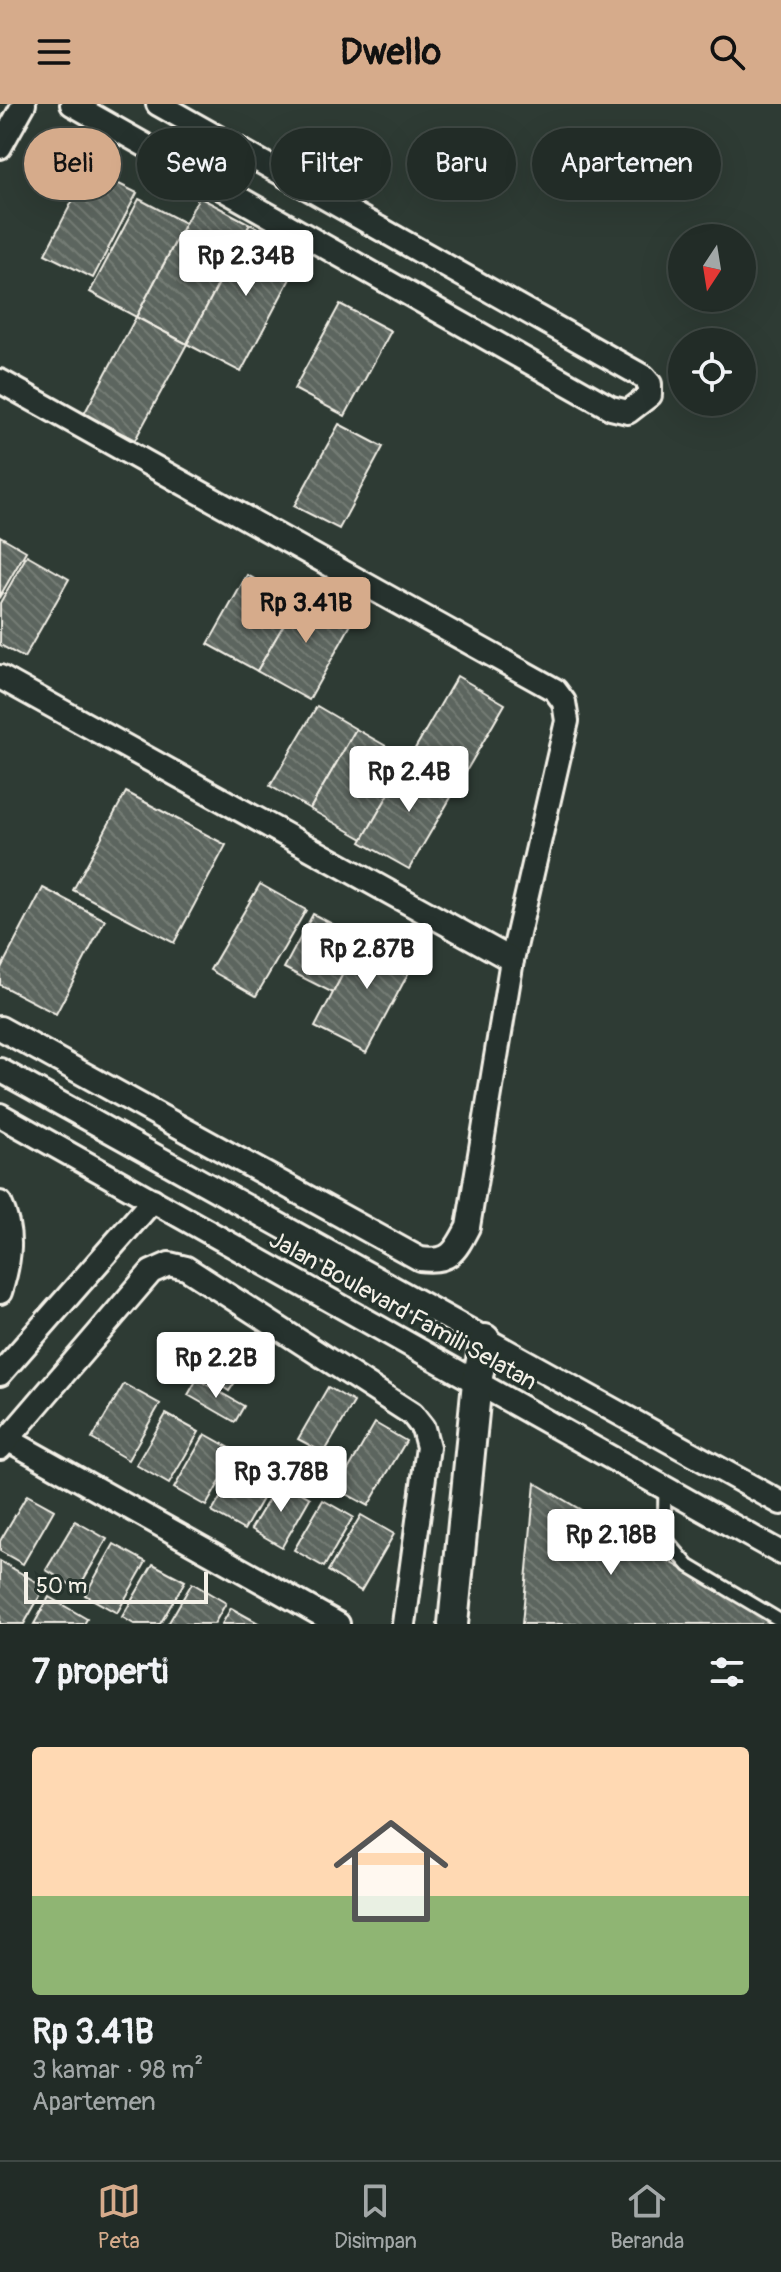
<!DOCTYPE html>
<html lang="id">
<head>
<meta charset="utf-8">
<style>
	body { margin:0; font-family:Pangolin,sans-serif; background:#2e3833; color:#f1f3f6; height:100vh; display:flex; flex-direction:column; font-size:30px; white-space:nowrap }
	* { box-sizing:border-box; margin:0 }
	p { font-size:26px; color:#a2a7a7 }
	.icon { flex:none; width:44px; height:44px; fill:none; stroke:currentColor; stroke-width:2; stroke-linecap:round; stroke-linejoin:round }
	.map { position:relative; height:1520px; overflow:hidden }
	.drawer { display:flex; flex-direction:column; background:#222c27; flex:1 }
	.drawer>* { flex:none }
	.guide { position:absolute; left:24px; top:24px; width:734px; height:72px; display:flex; gap:16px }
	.needle { width:52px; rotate:192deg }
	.tools { position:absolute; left:668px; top:120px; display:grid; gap:16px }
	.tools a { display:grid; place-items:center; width:88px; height:88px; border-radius:50%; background:#222c27; box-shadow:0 8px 32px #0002,0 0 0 2px #3f4844; font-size:40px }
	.scale { position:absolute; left:24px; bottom:20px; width:184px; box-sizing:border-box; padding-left:8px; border:4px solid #f4f1e8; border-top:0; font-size:22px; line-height:28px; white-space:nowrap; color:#f4f1e8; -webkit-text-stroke:6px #26332d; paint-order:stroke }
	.price { position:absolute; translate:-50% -68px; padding:0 18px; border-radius:8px; background:#fff; color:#222; font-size:26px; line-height:52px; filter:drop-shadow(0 2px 4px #0008) }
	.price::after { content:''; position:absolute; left:50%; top:48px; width:24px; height:18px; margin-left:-12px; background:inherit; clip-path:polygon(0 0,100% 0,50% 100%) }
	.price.selected { background:#d6ab8b; color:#111 }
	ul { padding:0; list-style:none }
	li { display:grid; align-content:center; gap:16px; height:424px; padding:0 32px }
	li+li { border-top:2px solid #3f4844 }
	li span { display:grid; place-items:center; height:248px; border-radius:8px; color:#555 }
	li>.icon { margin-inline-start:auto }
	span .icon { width:144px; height:144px; fill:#fffc; stroke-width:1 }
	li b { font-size:34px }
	h2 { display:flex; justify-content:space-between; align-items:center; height:96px; padding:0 32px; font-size:34px }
	.tag { padding:0 28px; border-radius:36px; background:#222c27; box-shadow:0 8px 32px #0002,0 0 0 2px #3f4844; font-size:28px; line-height:72px }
	.tag.selected { background:#d6ab8b; color:#111 }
	header { display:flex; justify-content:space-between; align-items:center; height:104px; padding:0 32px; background:#d6ab8b; color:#111; font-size:36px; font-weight:800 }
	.menu { display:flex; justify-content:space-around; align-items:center; height:112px; border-top:2px solid #3f4844; background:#222c27; font-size:22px; color:#a2a7a7 }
	.menu a { display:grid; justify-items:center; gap:4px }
	.menu .selected { color:#d6ab8b }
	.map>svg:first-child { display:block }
	.building { fill:url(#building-back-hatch); stroke:#f4f1e8; stroke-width:2 }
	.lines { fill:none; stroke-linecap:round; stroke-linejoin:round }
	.service-casing { stroke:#f4f1e8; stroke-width:17 }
	.minor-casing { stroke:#f4f1e8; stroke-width:28 }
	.tertiary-casing { stroke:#f4f1e8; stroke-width:34 }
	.service { stroke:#26332d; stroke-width:11 }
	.minor { stroke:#26332d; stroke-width:22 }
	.tertiary { stroke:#26332d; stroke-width:28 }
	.labels { text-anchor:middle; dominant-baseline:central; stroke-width:6; stroke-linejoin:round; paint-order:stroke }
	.street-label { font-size:24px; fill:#f4f1e8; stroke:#26332d }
</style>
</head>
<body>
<header><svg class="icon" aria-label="menu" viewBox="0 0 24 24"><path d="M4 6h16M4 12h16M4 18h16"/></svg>Dwello<svg class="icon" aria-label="search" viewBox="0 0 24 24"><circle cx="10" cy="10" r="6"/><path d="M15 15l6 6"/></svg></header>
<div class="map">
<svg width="781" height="1520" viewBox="0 0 781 1520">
	<defs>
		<pattern id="building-back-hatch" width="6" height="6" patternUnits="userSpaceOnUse" patternTransform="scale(2)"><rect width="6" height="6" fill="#5c655e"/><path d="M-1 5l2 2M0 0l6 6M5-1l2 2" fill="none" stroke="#747c75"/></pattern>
	</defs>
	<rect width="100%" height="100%" fill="#2e3b34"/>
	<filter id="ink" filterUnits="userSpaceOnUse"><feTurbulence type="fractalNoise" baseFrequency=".0125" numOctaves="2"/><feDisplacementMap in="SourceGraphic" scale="16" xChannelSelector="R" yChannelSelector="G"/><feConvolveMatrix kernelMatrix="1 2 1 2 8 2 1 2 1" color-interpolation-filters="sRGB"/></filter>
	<g filter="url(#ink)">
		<g class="building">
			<path d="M89,65L137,89L93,174L45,150Z"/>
			<path d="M199,93L250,120L187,240L136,213Z"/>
			<path d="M139,95L185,119L136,213L90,188Z"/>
			<path d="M250,120L304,148L241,268L187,240Z"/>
			<path d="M340,200L391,227L345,312L294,285Z"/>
			<path d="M136,213L187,240L135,336L84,310Z"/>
			<path d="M339,320L383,343L339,425L294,402Z"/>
			<path d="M0,432L26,447L0,492Z"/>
			<path d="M27,451L69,475L24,554L0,541V499Z"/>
			<path d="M247,471L297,498L257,567L208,540Z"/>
			<path d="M303,487L354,515L309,596L257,567Z"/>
			<path d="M457,572L505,600L457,683L409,655Z"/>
			<path d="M317,602L356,625L310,705L270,682Z"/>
			<path d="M356,625L409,655L363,735L310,705Z"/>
			<path d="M409,655L457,683L409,765L361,738Z"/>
			<path d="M126,688L226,741L174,839L73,786Z"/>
			<path d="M260,780L306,806L256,892L210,866Z"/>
			<path d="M43,784L105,816L56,910L0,881V866Z"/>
			<path d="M313,810L361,835L333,889L284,864Z"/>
			<path d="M367,824L418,851L366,949L315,923Z"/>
			<path d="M226,1233L253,1251L229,1287L202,1269Z"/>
			<path d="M197,1275L244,1302L235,1318L188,1291Z"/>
			<path d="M124,1280L160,1300L128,1356L92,1335Z"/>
			<path d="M328,1283L354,1298L324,1349L298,1335Z"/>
			<path d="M166,1310L199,1328L169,1380L136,1361Z"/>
			<path d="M375,1319L406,1337L368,1402L337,1385Z"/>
			<path d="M205,1330L237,1348L206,1402L174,1384Z"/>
			<path d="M242,1356L274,1374L244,1426L212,1408Z"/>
			<path d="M280,1377L310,1394L282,1443L251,1425Z"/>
			<path d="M535,1379L708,1480L774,1520H522Z"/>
			<path d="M27,1391L54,1406L23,1460L0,1447V1437Z"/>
			<path d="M323,1396L353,1413L324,1463L294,1446Z"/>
			<path d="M361,1411L394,1430L361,1487L328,1467Z"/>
			<path d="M75,1417L107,1435L78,1485L46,1466Z"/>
			<path d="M114,1440L146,1458L117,1509L85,1491Z"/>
			<path d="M0,1457L45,1483L24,1520H0Z"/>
			<path d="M153,1460L185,1477L160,1520H134L122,1513Z"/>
			<path d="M192,1479L226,1499L214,1520H168Z"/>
			<path d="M49,1493L87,1515L84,1520H34Z"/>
			<path d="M231,1504L260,1520H222Z"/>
		</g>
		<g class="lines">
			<defs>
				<path id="service" d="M665,1384L664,1433L689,1462L781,1517"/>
				<g id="minor">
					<path d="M72,0L611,304L628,308L650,291V280L644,273L158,0"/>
					<path d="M0,43L24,0"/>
					<path d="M0,277L555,586L564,598L567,617L512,856L468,1123C455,1148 450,1159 420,1155L0,924"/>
					<path d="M0,573L512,856"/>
					<path d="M0,966L781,1399"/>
					<path d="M0,1011L781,1449"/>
					<path d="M0,1099C14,1129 10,1157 0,1188"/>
					<path d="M0,1270L153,1096"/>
					<path d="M7,1335L338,1520"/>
					<path d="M0,1344L151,1168L169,1160L186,1164L412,1310L423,1324L428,1343L404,1520"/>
				</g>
				<path id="tertiary" d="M453,1520L477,1278L485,1235"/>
			</defs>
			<use href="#service" class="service-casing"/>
			<use href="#minor" class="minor-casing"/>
			<use href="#tertiary" class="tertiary-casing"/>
			<use href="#service" class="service"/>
			<use href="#minor" class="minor"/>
			<use href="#tertiary" class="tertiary"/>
		</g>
	</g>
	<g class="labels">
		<g class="street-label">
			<text transform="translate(403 1207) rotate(29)">Jalan Boulevard Famili Selatan</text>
		</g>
	</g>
</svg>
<div class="tools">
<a><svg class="needle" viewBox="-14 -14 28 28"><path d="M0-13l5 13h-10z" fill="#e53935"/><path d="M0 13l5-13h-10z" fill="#a2a7a7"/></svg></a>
<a><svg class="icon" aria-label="locate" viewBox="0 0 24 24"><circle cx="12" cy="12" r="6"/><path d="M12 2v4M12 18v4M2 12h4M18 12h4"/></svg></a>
</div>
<div class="scale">50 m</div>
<b class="price" style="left:246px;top:194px">Rp 2.34B</b>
<b class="price selected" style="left:306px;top:541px">Rp 3.41B</b>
<b class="price" style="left:409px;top:710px">Rp 2.4B</b>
<b class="price" style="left:367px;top:887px">Rp 2.87B</b>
<b class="price" style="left:216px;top:1296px">Rp 2.2B</b>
<b class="price" style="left:281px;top:1410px">Rp 3.78B</b>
<b class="price" style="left:611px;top:1473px">Rp 2.18B</b>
<div class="guide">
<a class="tag selected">Beli</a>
<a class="tag">Sewa</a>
<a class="tag">Filter</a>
<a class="tag">Baru</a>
<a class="tag">Apartemen</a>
</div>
</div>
<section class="drawer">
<h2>7 properti<svg class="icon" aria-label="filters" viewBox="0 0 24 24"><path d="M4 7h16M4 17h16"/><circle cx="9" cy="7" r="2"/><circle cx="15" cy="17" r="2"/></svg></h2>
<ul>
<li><span style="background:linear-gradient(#ffd9b3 60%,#8fb573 0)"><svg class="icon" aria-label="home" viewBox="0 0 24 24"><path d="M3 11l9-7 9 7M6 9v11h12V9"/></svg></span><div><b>Rp 3.41B</b><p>3 kamar · 98 m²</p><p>Apartemen</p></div></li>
</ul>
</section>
<nav class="menu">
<a class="selected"><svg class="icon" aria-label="map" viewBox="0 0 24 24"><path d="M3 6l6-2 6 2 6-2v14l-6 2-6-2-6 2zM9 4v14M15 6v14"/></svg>Peta</a>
<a><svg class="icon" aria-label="saved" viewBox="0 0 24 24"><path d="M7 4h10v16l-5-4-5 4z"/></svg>Disimpan</a>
<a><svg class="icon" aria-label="home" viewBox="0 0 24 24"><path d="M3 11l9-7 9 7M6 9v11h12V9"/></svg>Beranda</a>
</nav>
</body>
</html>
